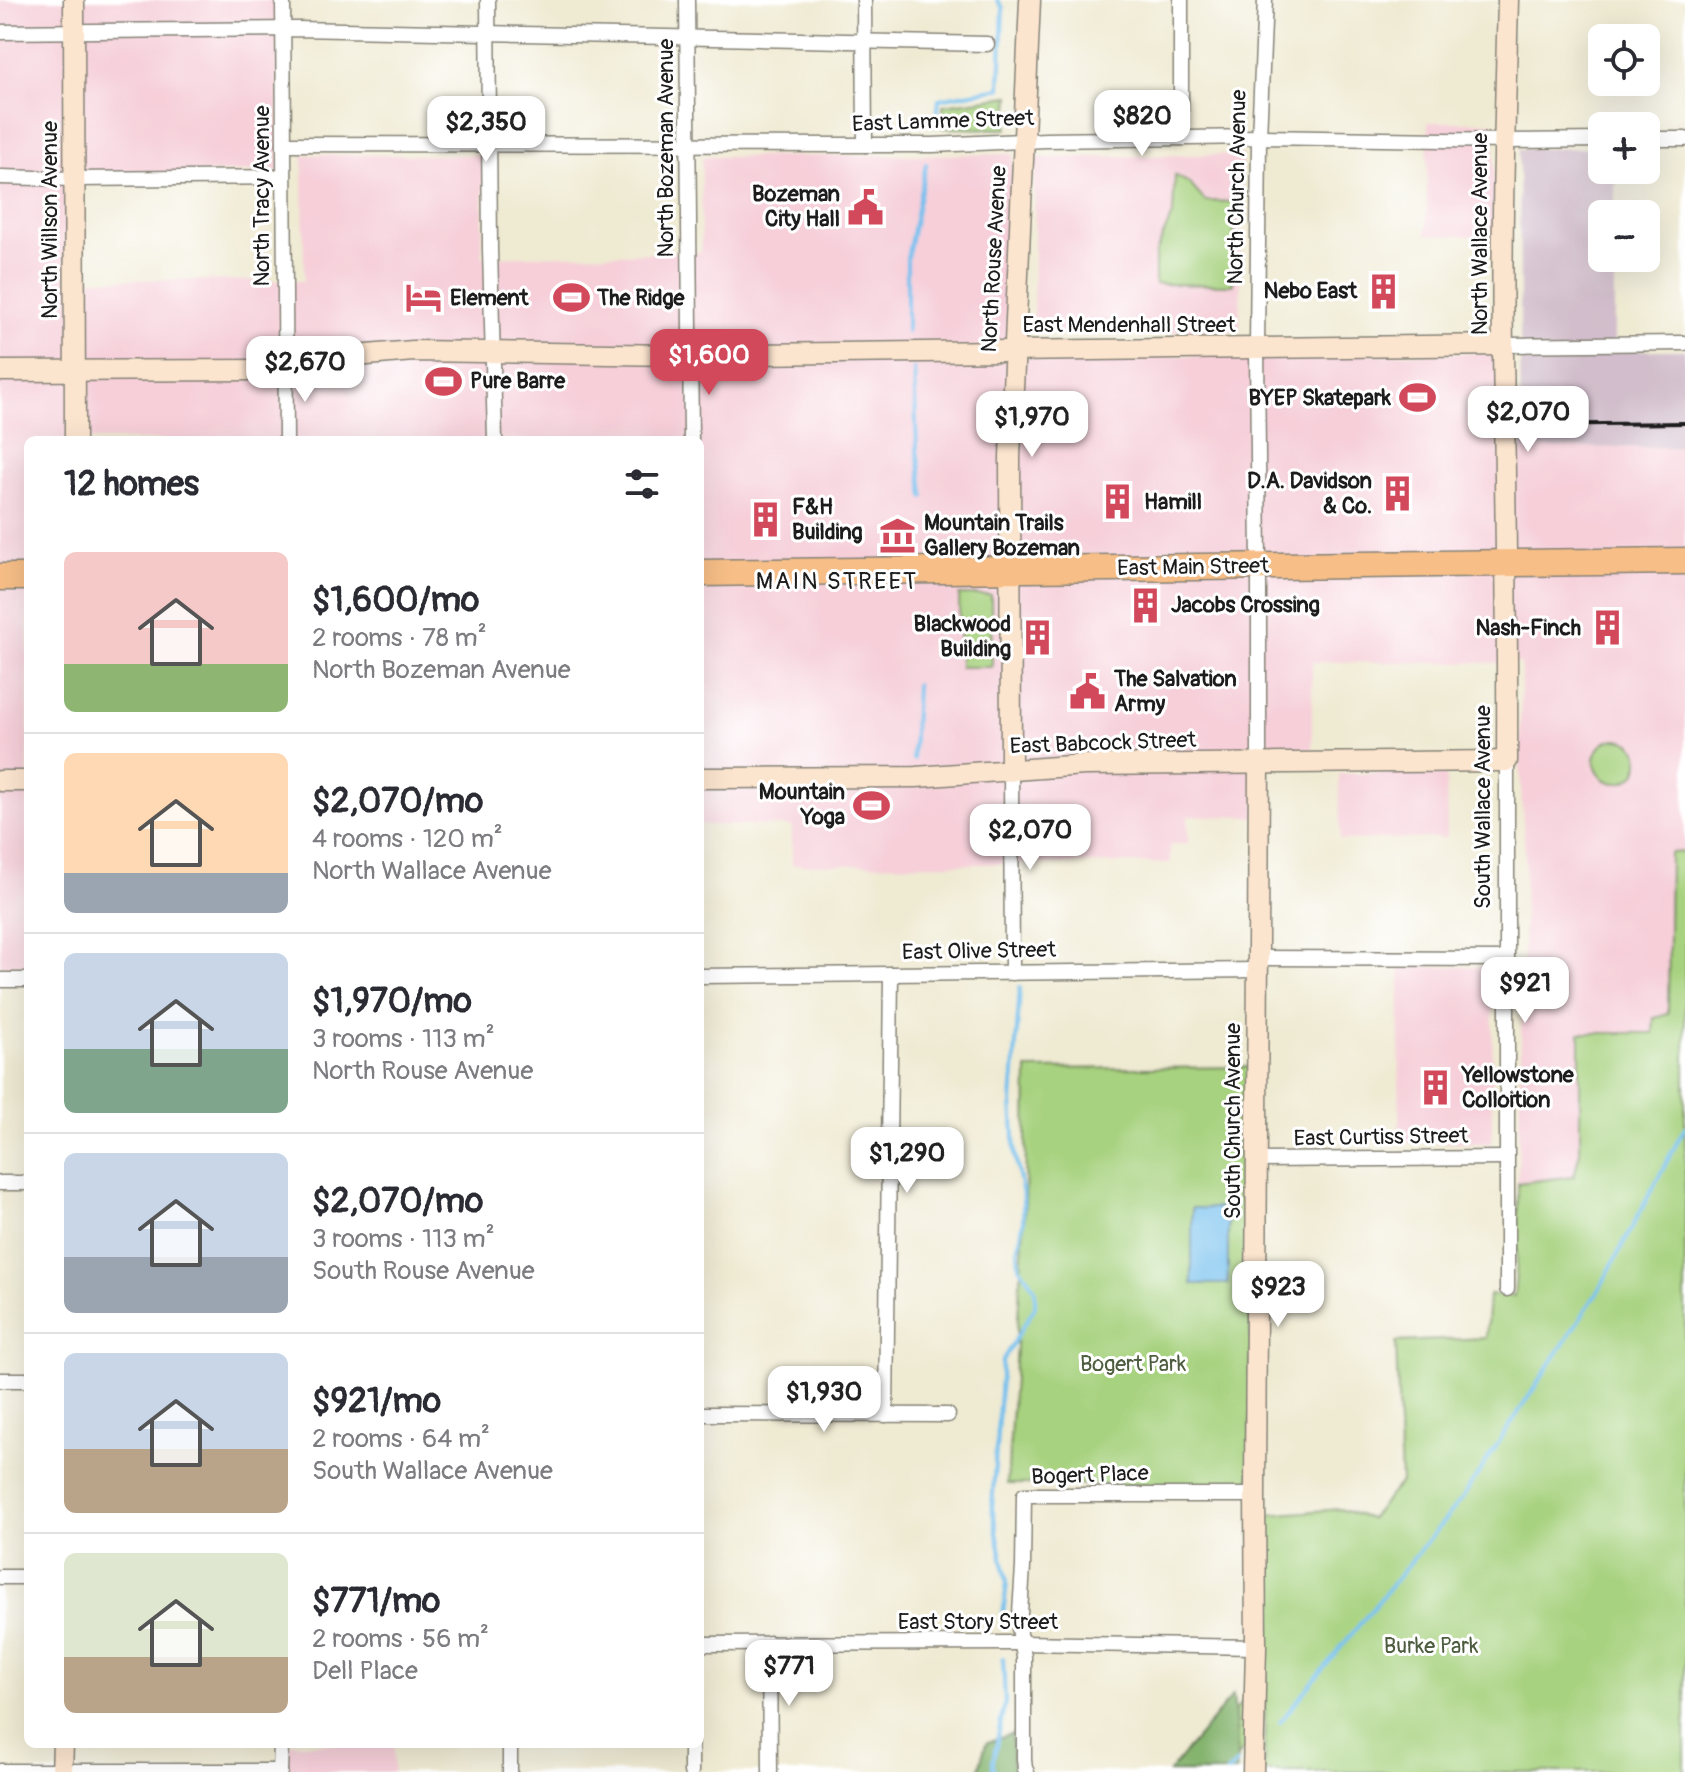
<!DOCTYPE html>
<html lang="en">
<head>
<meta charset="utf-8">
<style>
	body { margin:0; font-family:Pangolin,sans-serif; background:#f7f7f7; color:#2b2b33; height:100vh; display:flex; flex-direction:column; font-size:30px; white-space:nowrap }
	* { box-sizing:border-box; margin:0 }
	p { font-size:26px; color:#7c7c81 }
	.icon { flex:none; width:44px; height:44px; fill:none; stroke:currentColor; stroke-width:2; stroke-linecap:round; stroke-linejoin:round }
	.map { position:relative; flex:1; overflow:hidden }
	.details { position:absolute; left:24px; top:436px; width:680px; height:1312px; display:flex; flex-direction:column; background:#fff; border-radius:12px; box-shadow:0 8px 32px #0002 }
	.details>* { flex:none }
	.tools { position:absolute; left:1588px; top:24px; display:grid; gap:16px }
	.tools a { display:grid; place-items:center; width:72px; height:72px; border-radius:12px; background:#fff; box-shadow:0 8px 32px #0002; font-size:40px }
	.price { position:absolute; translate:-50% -68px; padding:0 18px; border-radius:16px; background:#fff; color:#222; font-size:26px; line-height:52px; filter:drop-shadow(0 2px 4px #0008) }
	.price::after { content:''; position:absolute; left:50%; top:48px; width:24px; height:18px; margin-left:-12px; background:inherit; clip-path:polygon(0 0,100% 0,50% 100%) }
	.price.on { background:#d1495b; color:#fff }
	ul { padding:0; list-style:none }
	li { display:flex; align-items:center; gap:24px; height:200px; padding:0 40px }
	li+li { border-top:2px solid #e1e1e2 }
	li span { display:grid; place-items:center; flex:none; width:224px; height:160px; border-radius:12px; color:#555 }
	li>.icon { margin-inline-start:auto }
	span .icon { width:96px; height:96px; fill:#fffc; stroke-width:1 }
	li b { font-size:34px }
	h2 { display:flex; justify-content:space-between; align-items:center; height:96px; padding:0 40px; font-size:34px }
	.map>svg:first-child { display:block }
	.built { fill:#f6cfd9 }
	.industrial { fill:#d1bdcb }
	.green { fill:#a7d27f; stroke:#62774e; stroke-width:2 }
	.forest { fill:#85b46e; stroke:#506845; stroke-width:2 }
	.water { fill:#74c0ee; stroke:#486e85; stroke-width:2 }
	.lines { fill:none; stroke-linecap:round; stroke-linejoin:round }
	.stream { stroke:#74c0ee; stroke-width:4 }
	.street-casing { stroke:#868377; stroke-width:17 }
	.secondary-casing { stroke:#868377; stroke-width:23 }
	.highway-casing { stroke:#868377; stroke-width:29 }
	.street { stroke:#fff; stroke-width:14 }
	.secondary { stroke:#fce5cf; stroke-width:20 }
	.highway { stroke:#f7be87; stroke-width:26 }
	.rail { stroke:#1c1c1c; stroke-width:4 }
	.labels { text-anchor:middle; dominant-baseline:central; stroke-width:6; stroke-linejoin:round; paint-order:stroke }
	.street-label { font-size:22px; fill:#1c1c1c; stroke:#fff }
	.poi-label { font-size:22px; font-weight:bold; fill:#1c1c1c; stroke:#fff; text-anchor:start }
	.park-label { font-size:22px; fill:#4d5c3f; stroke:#fff }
	.neighbourhood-label { font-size:24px; letter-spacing:2px; fill:#1c1c1c; stroke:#fff }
</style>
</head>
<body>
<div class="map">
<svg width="1685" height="1772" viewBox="0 0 1685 1772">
	<rect width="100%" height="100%" fill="#fff"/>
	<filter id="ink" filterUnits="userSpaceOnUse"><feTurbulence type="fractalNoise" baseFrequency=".0125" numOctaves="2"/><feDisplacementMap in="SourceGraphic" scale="16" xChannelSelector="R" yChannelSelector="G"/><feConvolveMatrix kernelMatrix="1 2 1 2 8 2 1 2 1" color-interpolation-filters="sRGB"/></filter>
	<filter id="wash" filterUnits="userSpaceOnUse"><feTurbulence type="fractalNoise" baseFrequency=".006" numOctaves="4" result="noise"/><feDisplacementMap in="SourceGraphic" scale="32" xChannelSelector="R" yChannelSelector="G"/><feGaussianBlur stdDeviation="1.8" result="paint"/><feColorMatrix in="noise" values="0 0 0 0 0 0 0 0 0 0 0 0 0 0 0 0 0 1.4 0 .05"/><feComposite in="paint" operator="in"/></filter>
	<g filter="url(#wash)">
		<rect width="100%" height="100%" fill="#efead2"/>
		<g class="built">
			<path d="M0,0H277L279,171L68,175V279L304,281L303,155H484L482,257L701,252L702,157L1013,154L1007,357L1498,353L1501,448L1685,447V852L1670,854L1668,1015L1654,1033H1580V1152L1574,1176L1518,1183L1525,857L1520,768L1521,663L1312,662V749L1257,747V817L1188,816V844H1170V863L792,865V826L700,825V440H28V965L0,966Z"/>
			<path d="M1428,122H1494L1495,236L1426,235Z"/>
			<path d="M1242,154L1240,331L1033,332L1035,158Z"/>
			<path d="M1446,772L1447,838L1340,840L1339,774Z"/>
			<path d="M1400,966L1493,967L1492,1143L1399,1142Z"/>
			<path d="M288,1744H394L393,1772H288Z"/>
		</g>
		<path class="industrial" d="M1602,148V170H1615V214H1602V258H1614V350H1685V447L1521,448L1519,149Z"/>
		<g class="green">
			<path d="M1010,96L1007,129L943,128V105Z"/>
			<path d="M1175,175L1189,183L1205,201L1235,202L1233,285L1155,284V255L1173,213Z"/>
			<path d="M959,595H991L992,667H960Z"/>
			<circle cx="1617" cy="761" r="22"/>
			<path d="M1685,852V1772H1264L1268,1515L1340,1509L1370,1519L1401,1482L1396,1342L1486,1338L1489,1295L1514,1296L1517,1263L1518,1183L1574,1176L1580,1152V1033H1653L1654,1017L1668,1014L1670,853Z"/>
			<path d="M1252,1067L1250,1485L1007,1484L1025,1209L1027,1069Z"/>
			<path d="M1248,1697L1245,1748L1226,1772H1177Z"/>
		</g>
		<g class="forest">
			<path d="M1233,1695L1237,1739V1772H1169Z"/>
			<path d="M1012,1734L1013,1772H978L986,1743Z"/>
		</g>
		<rect class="water" x="1192" y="1208" width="36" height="76"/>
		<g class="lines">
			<g class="stream">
				<path d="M936,126L939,99L1000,88L1003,8L997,0"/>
				<path d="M907,332V259L926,164"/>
				<path d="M914,369L917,450L924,497"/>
				<path d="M913,759L916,684"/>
				<path d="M1002,1623L1007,1582L992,1508L1002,1361L1035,1307V1289L1019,1266L1018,1251L1023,1224V1195L1015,1155L1012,1101L1020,988"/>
				<path d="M1280,1722L1461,1500L1600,1288L1685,1127"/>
				<path d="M993,1772V1761L1005,1702L1003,1658"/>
				<path d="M1228,1772L1237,1763"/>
			</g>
		</g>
	</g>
	<g filter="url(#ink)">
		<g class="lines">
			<defs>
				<g id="street">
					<path d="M283,0L286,440"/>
					<path d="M488,0L490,249L495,440"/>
					<path d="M687,0L691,440"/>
					<path d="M864,0L865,145"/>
					<path d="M0,32L297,29L987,44"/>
					<path d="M1181,138V0"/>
					<path d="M1646,139H1685"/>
					<path d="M284,144L855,145H933L1046,140L1259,137L1504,141L1602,140"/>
					<path d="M0,177L74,179L284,177"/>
					<path d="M1503,345L1685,343"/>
					<path d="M1259,763V566L1257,348L1259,137L1265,0"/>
					<path d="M1011,771L1012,973"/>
					<path d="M1259,958L1506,959"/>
					<path d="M700,976L1258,970"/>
					<path d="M0,980H28"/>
					<path d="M1257,1160L1506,1158"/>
					<path d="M0,1183H28"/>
					<path d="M1507,1289V761"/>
					<path d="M0,1380H28"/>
					<path d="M700,1414L948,1415"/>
					<path d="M886,1415L891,974"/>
					<path d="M0,1577H28"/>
					<path d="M769,1643L770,1772"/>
					<path d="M700,1644L1021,1643L1256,1647"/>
					<path d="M510,1744V1772"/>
					<path d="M691,1744V1772"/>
					<path d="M0,1771H280"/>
					<path d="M280,1772L281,1744"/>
					<path d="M1027,1772L1025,1769L1024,1759V1657L1019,1628L1023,1567L1024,1495H1255"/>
				</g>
				<g id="secondary">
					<path d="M74,0L75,440"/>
					<path d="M0,371L269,370L356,356L413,351L676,355L1503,345"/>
					<path d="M1011,771L1010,457L1030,0"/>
					<path d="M700,778L916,777L1084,765L1507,761C1508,623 1505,485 1503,347C1501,232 1505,115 1508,0"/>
					<path d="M0,781H28"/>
					<path d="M62,1772L63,1744"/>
					<path d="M1253,1772L1256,1647L1255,1495L1259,763"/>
				</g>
				<g id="highway">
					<path d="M700,573L1685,561"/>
					<path d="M0,577H28"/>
				</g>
			</defs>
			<use href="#street" class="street-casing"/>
			<use href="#secondary" class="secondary-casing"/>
			<use href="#highway" class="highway-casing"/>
			<use href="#street" class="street"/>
			<use href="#secondary" class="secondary"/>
			<use href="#highway" class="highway"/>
			<path class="rail" d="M1523,425L1685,423"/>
		</g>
	</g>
	<defs>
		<symbol id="civic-bare" viewBox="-9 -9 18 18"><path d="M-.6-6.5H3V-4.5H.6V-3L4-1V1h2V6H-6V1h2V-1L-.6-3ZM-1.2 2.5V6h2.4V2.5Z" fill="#d1495b" stroke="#fff" stroke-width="2.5" paint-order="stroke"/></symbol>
		<symbol id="building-bare" viewBox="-9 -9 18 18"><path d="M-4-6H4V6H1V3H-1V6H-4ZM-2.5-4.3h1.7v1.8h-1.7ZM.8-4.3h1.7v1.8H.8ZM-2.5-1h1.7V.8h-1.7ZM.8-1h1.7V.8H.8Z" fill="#d1495b" stroke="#fff" stroke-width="2.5" paint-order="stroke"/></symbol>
		<symbol id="hotel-bare" viewBox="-9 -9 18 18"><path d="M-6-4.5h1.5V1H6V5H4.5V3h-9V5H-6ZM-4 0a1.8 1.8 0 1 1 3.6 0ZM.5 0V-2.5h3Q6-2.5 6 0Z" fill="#d1495b" stroke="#fff" stroke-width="2.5" paint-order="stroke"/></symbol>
		<symbol id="stadium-bare" viewBox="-9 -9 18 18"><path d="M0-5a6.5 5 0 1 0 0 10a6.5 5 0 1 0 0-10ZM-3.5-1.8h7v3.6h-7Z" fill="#d1495b" stroke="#fff" stroke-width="2.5" paint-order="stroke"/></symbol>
		<symbol id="museum-bare" viewBox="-9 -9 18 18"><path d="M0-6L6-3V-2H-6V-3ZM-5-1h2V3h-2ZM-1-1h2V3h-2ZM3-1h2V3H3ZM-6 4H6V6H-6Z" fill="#d1495b" stroke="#fff" stroke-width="2.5" paint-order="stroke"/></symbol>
	</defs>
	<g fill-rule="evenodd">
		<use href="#civic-bare" x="840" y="182" width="51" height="51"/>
		<use href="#building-bare" x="1358" y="266" width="51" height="51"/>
		<use href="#hotel-bare" x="398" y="272" width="51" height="51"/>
		<use href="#stadium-bare" x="546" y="272" width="51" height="51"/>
		<use href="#stadium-bare" x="418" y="356" width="51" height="51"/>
		<use href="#stadium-bare" x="1392" y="372" width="51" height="51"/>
		<use href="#building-bare" x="1372" y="468" width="51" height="51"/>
		<use href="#building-bare" x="1092" y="476" width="51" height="51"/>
		<use href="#building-bare" x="740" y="494" width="51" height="51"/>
		<use href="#museum-bare" x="872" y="510" width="51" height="51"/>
		<use href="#building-bare" x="1120" y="580" width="51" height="51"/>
		<use href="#building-bare" x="1582" y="602" width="51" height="51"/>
		<use href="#building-bare" x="1012" y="612" width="51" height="51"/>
		<use href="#civic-bare" x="1062" y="666" width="51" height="51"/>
		<use href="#stadium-bare" x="846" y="780" width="51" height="51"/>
		<use href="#building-bare" x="1410" y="1062" width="51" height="51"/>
	</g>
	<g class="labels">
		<g class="street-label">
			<text transform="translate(943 121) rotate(-2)">East Lamme Street</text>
			<text transform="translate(666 148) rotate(-90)">North Bozeman Avenue</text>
			<text transform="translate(1237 187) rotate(-89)">North Church Avenue</text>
			<text transform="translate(262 196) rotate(-90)">North Tracy Avenue</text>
			<text transform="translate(50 220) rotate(-90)">North Willson Avenue</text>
			<text transform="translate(1480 234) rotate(-90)">North Wallace Avenue</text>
			<text transform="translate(994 259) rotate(-87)">North Rouse Avenue</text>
			<text x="1129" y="325">East Mendenhall Street</text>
			<text transform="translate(1193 567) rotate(-1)">East Main Street</text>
			<text transform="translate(1103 743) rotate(-2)">East Babcock Street</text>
			<text transform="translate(1483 807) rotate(-90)">South Wallace Avenue</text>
			<text transform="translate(979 951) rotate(-1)">East Olive Street</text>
			<text transform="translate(1233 1121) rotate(-90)">South Church Avenue</text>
			<text transform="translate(1381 1137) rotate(-1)">East Curtiss Street</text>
			<text transform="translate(1090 1475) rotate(-2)">Bogert Place</text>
			<text x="978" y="1622">East Story Street</text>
		</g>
		<g class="poi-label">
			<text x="840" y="194" text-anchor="end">Bozeman<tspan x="840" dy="25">City Hall</tspan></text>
			<text x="1357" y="291" text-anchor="end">Nebo East</text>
			<text x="450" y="298">Element</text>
			<text x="597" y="298">The Ridge</text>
			<text x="470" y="381">Pure Barre</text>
			<text x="1391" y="398" text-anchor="end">BYEP Skatepark</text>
			<text x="1372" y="481" text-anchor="end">D.A. Davidson<tspan x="1372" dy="25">&amp; Co.</tspan></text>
			<text x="1144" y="502">Hamill</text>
			<text x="792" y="507">F&amp;H<tspan x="792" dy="25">Building</tspan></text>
			<text x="924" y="523">Mountain Trails<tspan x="924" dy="25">Gallery Bozeman</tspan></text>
			<text x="1171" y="605">Jacobs Crossing</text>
			<text x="1011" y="624" text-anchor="end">Blackwood<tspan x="1011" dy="25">Building</tspan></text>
			<text x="1581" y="628" text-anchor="end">Nash-Finch</text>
			<text x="1114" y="679">The Salvation<tspan x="1114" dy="25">Army</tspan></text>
			<text x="845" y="792" text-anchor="end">Mountain<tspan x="845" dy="25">Yoga</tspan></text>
			<text x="1462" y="1075">Yellowstone<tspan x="1462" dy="25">Colloition</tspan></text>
		</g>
		<g class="park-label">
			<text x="1133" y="1364">Bogert Park</text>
			<text x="1431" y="1646">Burke Park</text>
		</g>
		<g class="neighbourhood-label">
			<text x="837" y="581">MAIN STREET</text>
		</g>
	</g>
</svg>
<div class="tools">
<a><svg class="icon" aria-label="locate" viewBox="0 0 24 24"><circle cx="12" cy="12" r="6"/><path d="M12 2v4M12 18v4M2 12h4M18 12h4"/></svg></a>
<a>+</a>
<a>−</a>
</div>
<b class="price" style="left:1142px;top:158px">$820</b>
<b class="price" style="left:486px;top:164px">$2,350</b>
<b class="price on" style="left:709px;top:397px">$1,600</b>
<b class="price" style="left:305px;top:404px">$2,670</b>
<b class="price" style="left:1528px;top:454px">$2,070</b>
<b class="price" style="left:1032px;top:459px">$1,970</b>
<b class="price" style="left:1030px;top:872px">$2,070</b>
<b class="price" style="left:1525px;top:1025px">$921</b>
<b class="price" style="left:907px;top:1195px">$1,290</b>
<b class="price" style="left:1278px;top:1329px">$923</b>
<b class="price" style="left:824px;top:1434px">$1,930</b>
<b class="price" style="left:789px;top:1708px">$771</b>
<section class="details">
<h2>12 homes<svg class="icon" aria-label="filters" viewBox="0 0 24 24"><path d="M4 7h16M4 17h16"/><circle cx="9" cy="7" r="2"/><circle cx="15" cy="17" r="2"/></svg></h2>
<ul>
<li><span style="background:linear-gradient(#f6c9c9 70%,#8fb573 0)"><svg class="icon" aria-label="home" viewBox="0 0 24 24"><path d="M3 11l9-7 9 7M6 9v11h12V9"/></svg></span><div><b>$1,600/mo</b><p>2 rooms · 78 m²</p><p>North Bozeman Avenue</p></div></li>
<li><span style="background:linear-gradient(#ffd9b3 75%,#9aa5b1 0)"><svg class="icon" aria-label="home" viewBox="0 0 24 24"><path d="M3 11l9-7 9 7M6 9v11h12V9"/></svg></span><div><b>$2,070/mo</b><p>4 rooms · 120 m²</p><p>North Wallace Avenue</p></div></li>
<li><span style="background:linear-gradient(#c9d6e8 60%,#7fa58c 0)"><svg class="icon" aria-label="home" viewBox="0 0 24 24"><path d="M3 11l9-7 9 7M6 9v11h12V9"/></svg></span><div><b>$1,970/mo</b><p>3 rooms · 113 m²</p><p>North Rouse Avenue</p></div></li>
<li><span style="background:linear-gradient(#c9d6e8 65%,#9aa5b1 0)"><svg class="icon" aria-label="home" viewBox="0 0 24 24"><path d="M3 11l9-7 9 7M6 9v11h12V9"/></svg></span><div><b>$2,070/mo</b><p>3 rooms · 113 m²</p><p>South Rouse Avenue</p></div></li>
<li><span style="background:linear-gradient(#c9d6e8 60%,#b9a48a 0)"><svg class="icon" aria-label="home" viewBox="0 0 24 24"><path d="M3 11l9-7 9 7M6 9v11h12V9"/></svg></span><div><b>$921/mo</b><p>2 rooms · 64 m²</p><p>South Wallace Avenue</p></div></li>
<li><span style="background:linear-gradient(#dfe7d0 65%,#b9a48a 0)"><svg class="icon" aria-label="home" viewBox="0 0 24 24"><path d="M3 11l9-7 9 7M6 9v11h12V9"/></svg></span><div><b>$771/mo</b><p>2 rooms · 56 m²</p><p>Dell Place</p></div></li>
</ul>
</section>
</div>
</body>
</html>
